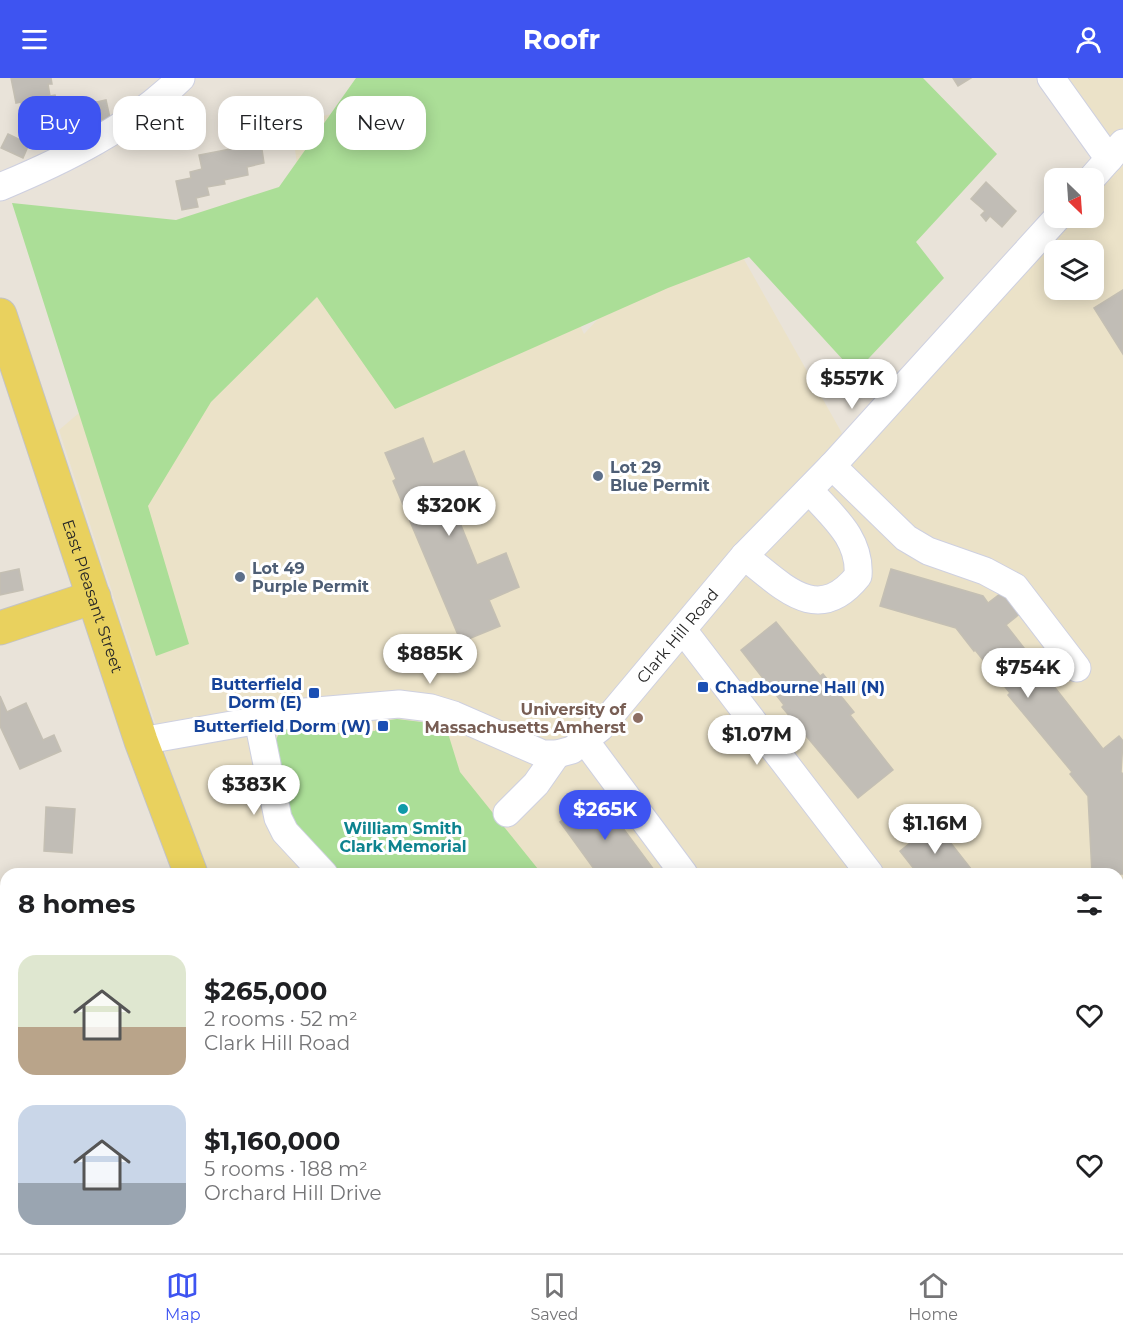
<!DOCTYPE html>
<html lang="en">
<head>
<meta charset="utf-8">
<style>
	body { margin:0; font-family:Montserrat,sans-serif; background:#f2f2f2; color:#202124; height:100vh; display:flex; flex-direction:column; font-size:22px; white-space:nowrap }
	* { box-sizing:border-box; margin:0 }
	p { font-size:20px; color:#757577 }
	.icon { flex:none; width:33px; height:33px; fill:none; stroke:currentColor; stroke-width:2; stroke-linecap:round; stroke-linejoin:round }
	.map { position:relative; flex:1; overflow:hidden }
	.details { position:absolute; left:0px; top:790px; width:1124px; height:386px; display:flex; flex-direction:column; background:#fff; border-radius:18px 18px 0 0; box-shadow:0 3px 15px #0003 }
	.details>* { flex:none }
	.guide { position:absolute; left:18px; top:18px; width:600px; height:54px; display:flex; gap:12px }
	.needle { width:39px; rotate:155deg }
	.tools { position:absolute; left:1044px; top:90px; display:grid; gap:12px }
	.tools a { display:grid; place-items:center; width:60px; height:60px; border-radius:12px; background:#fff; box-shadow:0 3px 15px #0003; font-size:30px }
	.price { position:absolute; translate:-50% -51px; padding:0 14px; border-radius:21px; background:#fff; color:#222; font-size:20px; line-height:39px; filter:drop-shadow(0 2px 3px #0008) }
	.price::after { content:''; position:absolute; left:50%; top:36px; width:18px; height:14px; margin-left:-9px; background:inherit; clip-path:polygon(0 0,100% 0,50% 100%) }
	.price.current { background:#3e54f1; color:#fff }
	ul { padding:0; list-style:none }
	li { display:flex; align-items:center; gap:18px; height:150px; padding:0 18px }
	li span { display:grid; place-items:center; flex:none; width:168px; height:120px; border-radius:18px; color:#555 }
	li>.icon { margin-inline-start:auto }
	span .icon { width:72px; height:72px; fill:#fffc; stroke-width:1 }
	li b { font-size:26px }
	h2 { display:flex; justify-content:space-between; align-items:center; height:72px; padding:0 18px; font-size:26px }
	.tag { padding:0 21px; border-radius:18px; background:#fff; box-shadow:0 3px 15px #0003; font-size:21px; line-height:54px }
	.tag.current { background:#3e54f1; color:#fff }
	header { display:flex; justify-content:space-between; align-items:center; height:78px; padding:0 18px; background:#3e54f1; color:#fff; font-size:27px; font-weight:700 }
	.tabs { display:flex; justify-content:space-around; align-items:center; height:84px; border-top:2px solid #e0e0e0; background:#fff; font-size:16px; color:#757577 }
	.tabs a { display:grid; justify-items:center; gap:3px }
	.tabs .current { color:#3e54f1 }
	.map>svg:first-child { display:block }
	.education { fill:#ebe2c8; fill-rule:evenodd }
	.green { fill:#abde97 }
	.building { fill:#c1bdb6; stroke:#c4bfb3; stroke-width:1.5 }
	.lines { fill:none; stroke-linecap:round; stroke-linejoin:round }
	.minor-casing { stroke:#ced0e0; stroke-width:29 }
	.major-casing { stroke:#c3c3c3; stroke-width:35 }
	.minor { stroke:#fff; stroke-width:27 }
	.major { stroke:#e9d15e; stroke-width:33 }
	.service-dot { fill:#5c6f8a; stroke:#fff; stroke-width:2 }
	.transit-dot { fill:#1a4fb4; stroke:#fff; stroke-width:2 }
	.education-dot { fill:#8d6e63; stroke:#fff; stroke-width:2 }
	.culture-dot { fill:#0f9aa8; stroke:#fff; stroke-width:2 }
	.labels { text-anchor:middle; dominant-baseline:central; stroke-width:6; stroke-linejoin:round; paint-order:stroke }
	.service-label { font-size:16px; font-weight:bold; fill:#4e5e75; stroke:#fff; text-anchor:start }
	.street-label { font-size:16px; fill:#272727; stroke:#fff }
	.transit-label { font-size:16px; font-weight:bold; fill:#164399; stroke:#fff; text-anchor:end }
	.education-label { font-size:16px; font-weight:bold; fill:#785e54; stroke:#fff; text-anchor:end }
	.culture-label { font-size:16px; font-weight:bold; fill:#0d838f; stroke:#fff }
</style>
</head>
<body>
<header><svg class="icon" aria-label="menu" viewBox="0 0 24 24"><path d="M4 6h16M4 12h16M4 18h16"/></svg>Roofr<svg class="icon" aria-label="person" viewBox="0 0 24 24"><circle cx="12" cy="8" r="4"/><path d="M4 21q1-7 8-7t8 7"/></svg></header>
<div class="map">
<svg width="1123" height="1175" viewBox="0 0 1123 1175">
	<rect width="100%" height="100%" fill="#e9e3d9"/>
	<path class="education" d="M456,0H466L584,256L710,121L856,380L1074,140H1094V118L1120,88L1065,0H1123V1175H380L378,1170H1118V796H210L182,726L59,352L304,143L292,47ZM1054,172H1094V212H1054Z"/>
	<g class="green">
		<path d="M356,0H923L997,76L916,164L944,200L855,295L749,179L668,210L395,331L317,219L211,324L148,428L189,566L156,578L12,125L176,142L279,109Z"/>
		<path d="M397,641L438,646L447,652L460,694L542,796H339L295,751L289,734L275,663L280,654L291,649L311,656L375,653L383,643Z"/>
		<path d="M1118,1095L1123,1102V1175H1114L1109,1170H1118Z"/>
		<path d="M605,1170H1100L1093,1175H609Z"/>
	</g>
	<g class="building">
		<path d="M11,0H51L52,6H48L50,18L55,17L58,28L29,33V29L22,30L21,24L16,25Z"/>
		<path d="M953,0H971L958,8Z"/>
		<path d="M106,22L110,40L97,43L92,25Z"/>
		<path d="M8,56L29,66L23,80L1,70Z"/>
		<path d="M261,65L264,85L247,89L248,97L224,102L225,106L207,109L209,117L196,120L198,129L182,132L176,103L191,100L190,94L202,91L199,77Z"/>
		<path d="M986,104L1016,133L1002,149L990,138L986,143L981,137L985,133L971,121Z"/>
		<path d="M1123,212V276L1094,230Z"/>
		<path d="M423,360L433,386L464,373L478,408L450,420L477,487L506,475L519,509L489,522L500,548L461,564L393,403L396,401L385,375Z"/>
		<path d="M19,491L23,512L0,517V495Z"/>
		<path d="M891,491L983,518L988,525L1005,512L1022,534L1006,547L1103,671L1119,658L1123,663L1121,694L1123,696V796H1092L1088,718L1070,696L1072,694L1008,617L1010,615L975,572L974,573L956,550L880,528Z"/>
		<path d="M776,544L820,598L823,596L854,634L850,637L893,692L858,720L782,629L784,627L741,572Z"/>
		<path d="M0,618L7,634L26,625L43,662L54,657L61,673L20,691L0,648Z"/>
		<path d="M593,717L608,736L611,734L657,796L597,795L560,744Z"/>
		<path d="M46,729L75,731L72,775L44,773Z"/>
		<path d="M935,745L975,796H918L900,773Z"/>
		<path d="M37,1170H100L106,1175H42Z"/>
		<path d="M217,1170H272L274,1174L220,1175Z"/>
	</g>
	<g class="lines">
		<defs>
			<g id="minor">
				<path d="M1051,0L1109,81"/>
				<path d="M1092,100L1123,65"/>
				<path d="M0,109C65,82 130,50 181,0"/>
				<path d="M832,388L906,460L928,473L985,493L1015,509L1077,590"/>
				<path d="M744,478C782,507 817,549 858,498C861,460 832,438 809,412"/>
				<path d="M683,552L870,796"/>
				<path d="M258,642L278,740L285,754L324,796"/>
				<path id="s1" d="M141,663L305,634L399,626L431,630L454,637L543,676H557L572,672L600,650L744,478L832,388L1057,140"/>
				<path d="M586,664L684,796"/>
				<path d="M507,735L536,706L557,676"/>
				<path d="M1118,863L1123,868"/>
				<path d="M1118,989H1123"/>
				<path d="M1118,1076L1123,1083"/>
				<path d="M593,1170L597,1175"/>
			</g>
			<g id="major">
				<path id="s2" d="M0,237L141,663L191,796"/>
				<path d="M0,550L94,519"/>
				<path d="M357,1170L359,1175"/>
			</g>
		</defs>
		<use href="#minor" class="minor-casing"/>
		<use href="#major" class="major-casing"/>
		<use href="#minor" class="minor"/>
		<use href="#major" class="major"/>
	</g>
	<g class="service-dot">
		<circle cx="598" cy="398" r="6"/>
		<circle cx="240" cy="499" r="6"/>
	</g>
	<g class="transit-dot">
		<rect x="697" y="603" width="12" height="12" rx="3"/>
		<rect x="308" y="609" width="12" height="12" rx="3"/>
		<rect x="377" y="642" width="12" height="12" rx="3"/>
	</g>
	<circle class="education-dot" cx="638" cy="640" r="6"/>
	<circle class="culture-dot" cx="403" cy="731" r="6"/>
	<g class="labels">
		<g class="service-label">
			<text x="610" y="389">Lot 29<tspan x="610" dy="18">Blue Permit</tspan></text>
			<text x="252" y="490">Lot 49<tspan x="252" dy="18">Purple Permit</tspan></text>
		</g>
		<g class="street-label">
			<text stroke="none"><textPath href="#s2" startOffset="296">East Pleasant Street</textPath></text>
			<text stroke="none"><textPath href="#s1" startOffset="600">Clark Hill Road</textPath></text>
		</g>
		<g class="transit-label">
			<text x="302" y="606">Butterfield<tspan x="302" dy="18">Dorm (E)</tspan></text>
			<text x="715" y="609" text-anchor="start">Chadbourne Hall (N)</text>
			<text x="371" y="648">Butterfield Dorm (W)</text>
		</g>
		<g class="education-label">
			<text x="626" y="631">University of<tspan x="626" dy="18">Massachusetts Amherst</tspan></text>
		</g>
		<g class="culture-label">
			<text x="403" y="750">William Smith<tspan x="403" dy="18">Clark Memorial</tspan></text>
		</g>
	</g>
</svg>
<div class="tools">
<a><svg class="needle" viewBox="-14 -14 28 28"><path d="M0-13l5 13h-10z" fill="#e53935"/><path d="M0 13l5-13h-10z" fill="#757577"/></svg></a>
<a><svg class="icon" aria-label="layers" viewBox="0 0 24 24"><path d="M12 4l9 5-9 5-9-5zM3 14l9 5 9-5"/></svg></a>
</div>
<b class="price" style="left:852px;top:332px">$557K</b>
<b class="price" style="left:449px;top:459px">$320K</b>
<b class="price" style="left:430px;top:607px">$885K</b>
<b class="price" style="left:1028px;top:621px">$754K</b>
<b class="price" style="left:757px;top:688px">$1.07M</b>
<b class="price" style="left:254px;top:738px">$383K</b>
<b class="price current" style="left:605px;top:763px">$265K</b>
<b class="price" style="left:935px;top:777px">$1.16M</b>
<div class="guide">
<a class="tag current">Buy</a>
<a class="tag">Rent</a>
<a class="tag">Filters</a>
<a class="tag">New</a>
</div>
<section class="details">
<h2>8 homes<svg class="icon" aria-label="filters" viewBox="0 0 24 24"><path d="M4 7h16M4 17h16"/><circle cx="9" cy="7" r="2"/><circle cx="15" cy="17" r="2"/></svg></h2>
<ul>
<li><span style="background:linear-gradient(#dfe7d0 60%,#b9a48a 0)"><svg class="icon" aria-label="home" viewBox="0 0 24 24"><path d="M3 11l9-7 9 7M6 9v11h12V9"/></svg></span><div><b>$265,000</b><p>2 rooms · 52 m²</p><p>Clark Hill Road</p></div><svg class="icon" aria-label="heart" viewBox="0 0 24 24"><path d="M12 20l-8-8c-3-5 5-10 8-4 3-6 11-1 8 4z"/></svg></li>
<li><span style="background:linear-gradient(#c9d6e8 65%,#9aa5b1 0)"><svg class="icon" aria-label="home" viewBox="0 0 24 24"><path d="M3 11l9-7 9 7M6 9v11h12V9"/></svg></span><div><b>$1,160,000</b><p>5 rooms · 188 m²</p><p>Orchard Hill Drive</p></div><svg class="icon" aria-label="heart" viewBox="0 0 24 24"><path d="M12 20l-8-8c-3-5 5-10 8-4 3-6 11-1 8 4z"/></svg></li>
</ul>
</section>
</div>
<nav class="tabs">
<a class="current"><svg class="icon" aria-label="map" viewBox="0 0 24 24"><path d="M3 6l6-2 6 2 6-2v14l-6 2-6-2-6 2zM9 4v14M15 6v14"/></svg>Map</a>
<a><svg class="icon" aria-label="saved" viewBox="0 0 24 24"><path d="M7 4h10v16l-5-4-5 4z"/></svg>Saved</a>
<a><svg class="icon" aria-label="home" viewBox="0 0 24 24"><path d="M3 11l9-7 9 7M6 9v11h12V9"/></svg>Home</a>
</nav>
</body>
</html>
